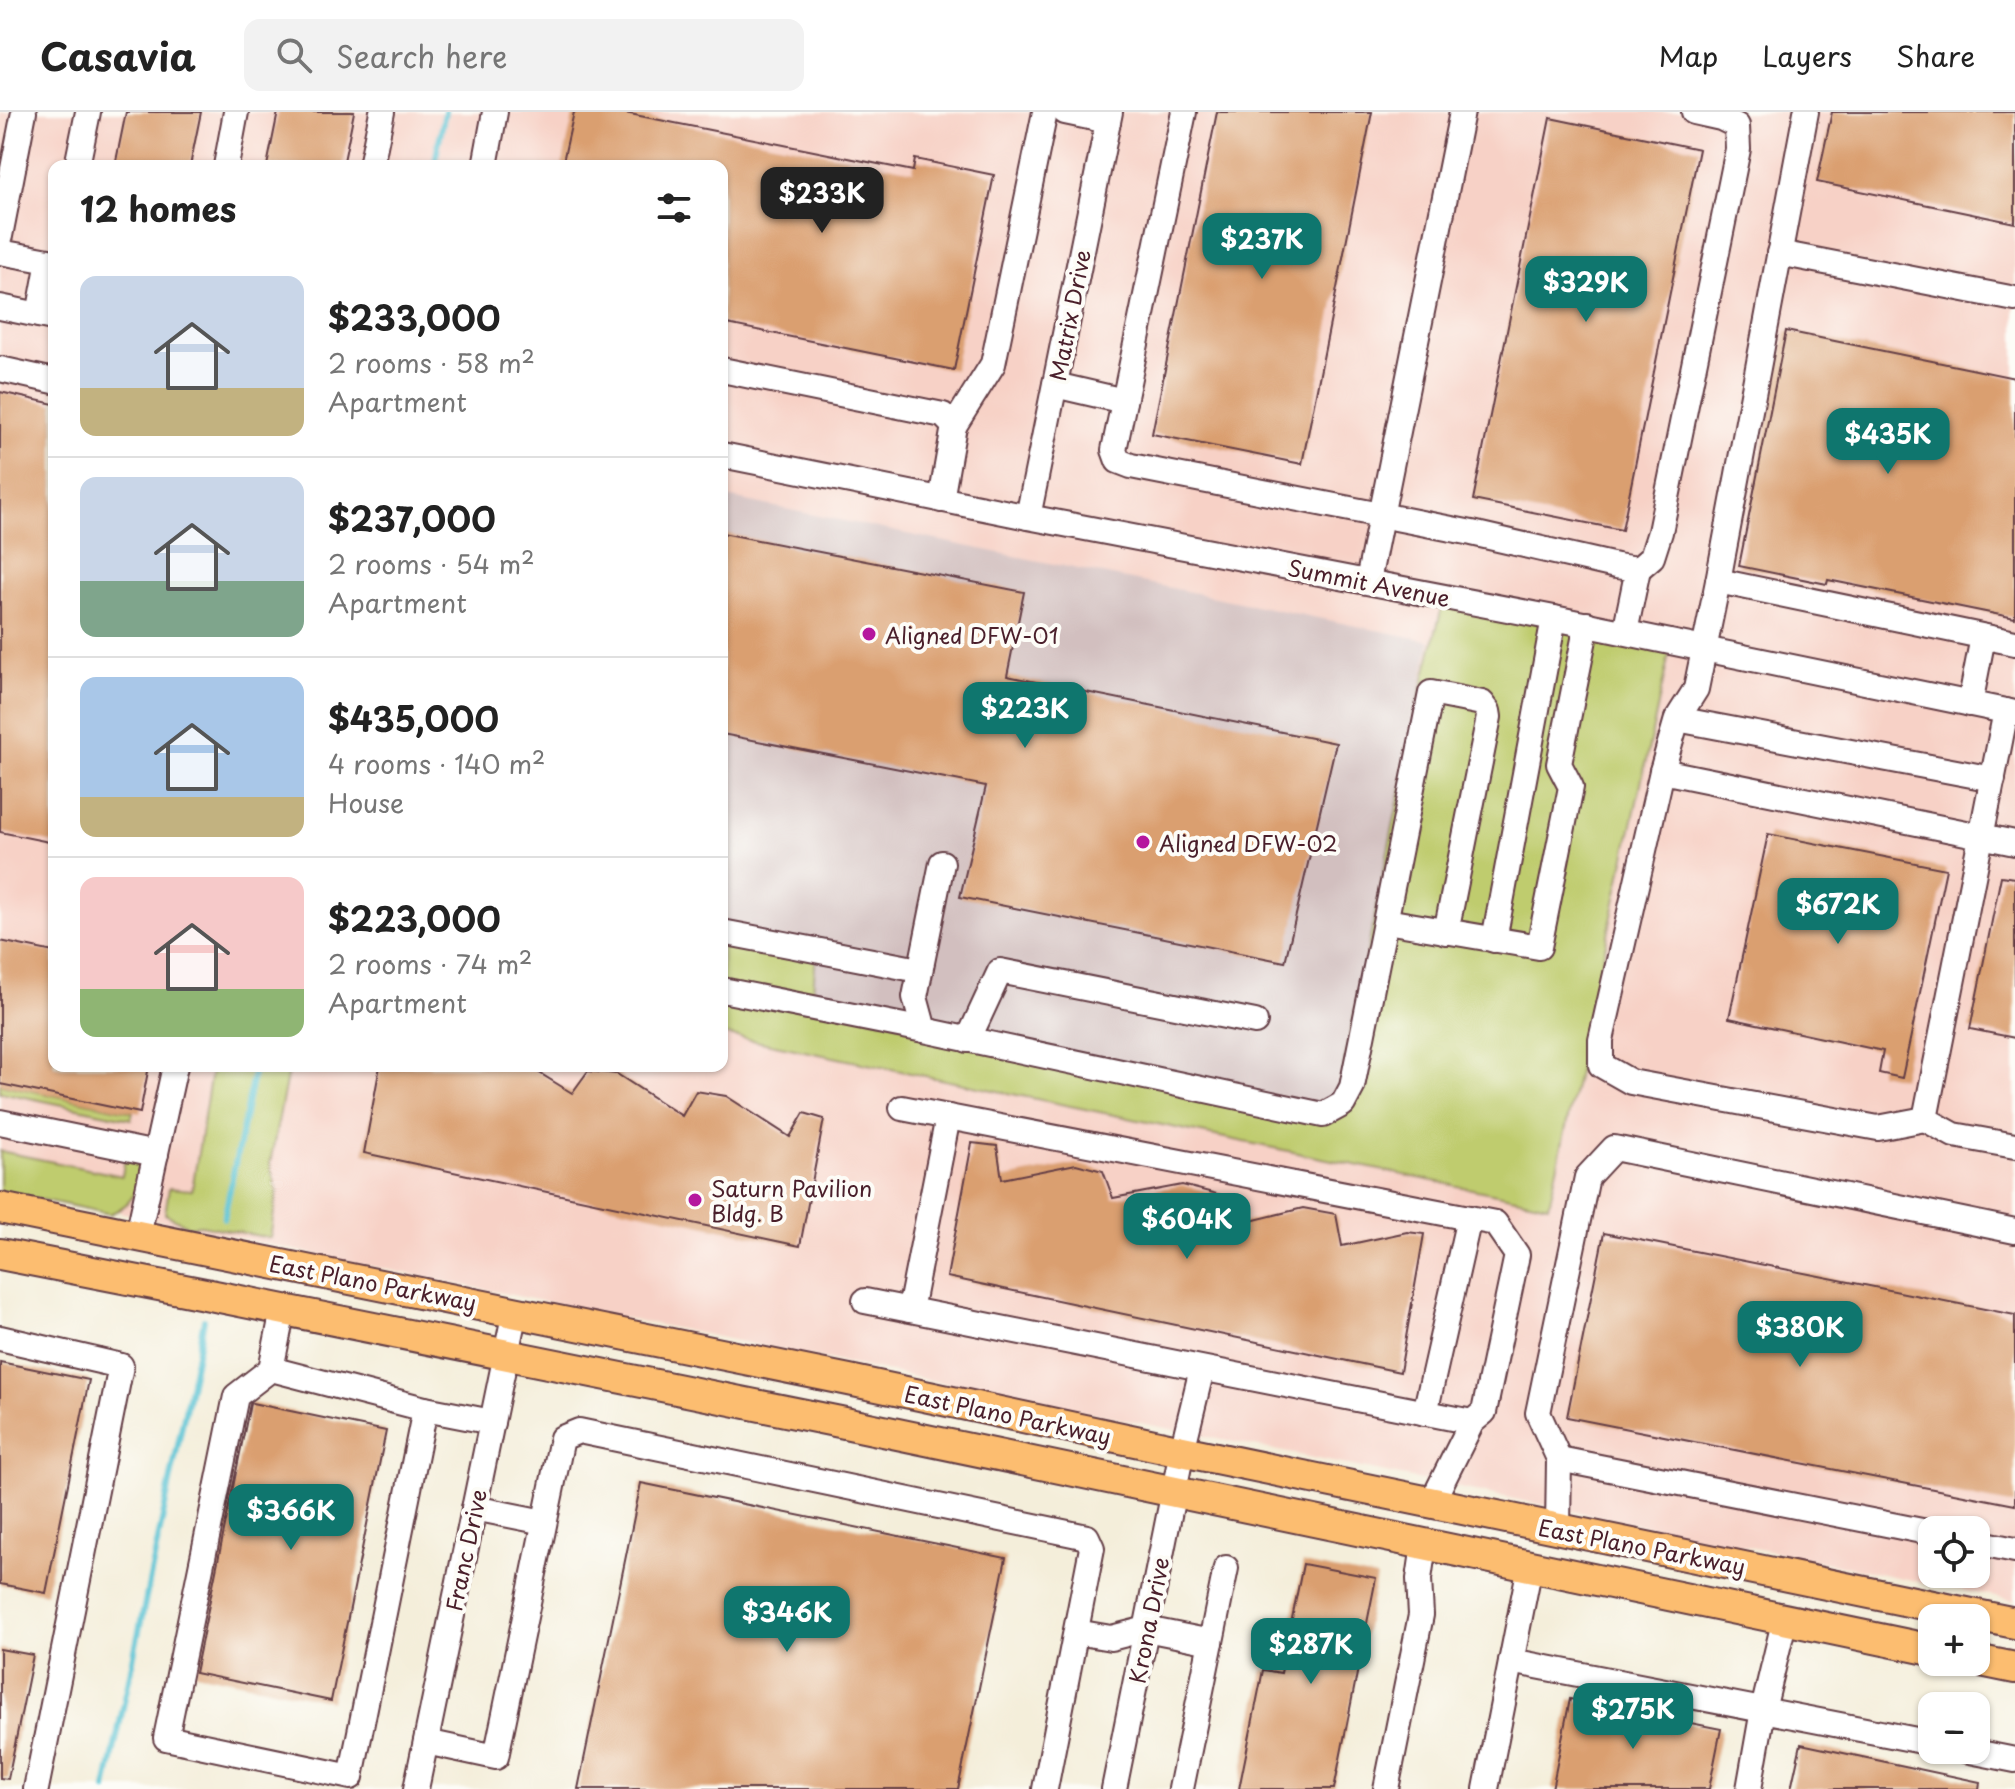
<!DOCTYPE html>
<html lang="en">
<head>
<meta charset="utf-8">
<style>
	body { margin:0; font-family:"Playpen Sans",sans-serif; background:#f2f2f2; color:#222; height:100vh; display:flex; flex-direction:column; font-size:30px; white-space:nowrap }
	* { box-sizing:border-box; margin:0 }
	p { font-size:26px; color:#767676 }
	.icon { flex:none; width:44px; height:44px; fill:none; stroke:currentColor; stroke-width:2; stroke-linecap:round; stroke-linejoin:round }
	.map { position:relative; flex:1; overflow:hidden }
	.sheet { position:absolute; left:48px; top:48px; width:680px; height:912px; display:flex; flex-direction:column; background:#fff; border-radius:16px; box-shadow:0 2px 6px #0004 }
	.sheet>* { flex:none }
	.fabs { position:absolute; left:1918px; top:1404px; display:grid; gap:16px }
	.fabs a { display:grid; place-items:center; width:72px; height:72px; border-radius:16px; background:#fff; box-shadow:0 2px 6px #0004; font-size:40px }
	.price { position:absolute; translate:-50% -68px; padding:0 18px; border-radius:16px; background:#0f766e; color:#fff; font-size:26px; line-height:52px; filter:drop-shadow(0 2px 4px #0008) }
	.price::after { content:''; position:absolute; left:50%; top:48px; width:24px; height:18px; margin-left:-12px; background:inherit; clip-path:polygon(0 0,100% 0,50% 100%) }
	.price.active { background:#222; color:#fff }
	ul { padding:0; list-style:none }
	li { display:flex; align-items:center; gap:24px; height:200px; padding:0 32px }
	li+li { border-top:2px solid #e0e0e0 }
	li span { display:grid; place-items:center; flex:none; width:224px; height:160px; border-radius:16px; color:#555 }
	li>.icon { margin-inline-start:auto }
	span .icon { width:96px; height:96px; fill:#fffc; stroke-width:1 }
	li b { font-size:34px }
	h2 { display:flex; justify-content:space-between; align-items:center; height:96px; padding:0 32px; font-size:34px }
	header { display:flex; align-items:center; gap:48px; box-sizing:border-box; height:112px; padding:0 40px; background:#fff; border-bottom:2px solid #e0e0e0 }
	header strong { font-size:38px }
	nav { display:flex; gap:44px; margin-inline-start:auto; font-size:28px }
	.search { width:560px; height:72px; background:#f2f2f2; display:flex; align-items:center; gap:20px; box-sizing:border-box; padding:0 28px; border-radius:16px; color:#767676; font-size:30px }
	.map>svg:first-child { display:block }
	.built { fill:#f7d1c6; fill-rule:evenodd }
	.industrial { fill:#d2bfbf }
	.green { fill:#bfcc6e; stroke:#84764c; stroke-width:2 }
	.lines { fill:none; stroke-linecap:round; stroke-linejoin:round }
	.stream { stroke:#58c2d3; stroke-width:6 }
	.building { fill:#da9f70 }
	.minor-casing { stroke:#643e45; stroke-width:28 }
	.major-casing { stroke:#643e45; stroke-width:34 }
	.minor { stroke:#fff; stroke-width:24 }
	.major { stroke:#fcbd6f; stroke-width:30 }
	.poi-dot { fill:#b5179e; stroke:#fdfcf7; stroke-width:3 }
	.labels { text-anchor:middle; dominant-baseline:central; stroke-width:8; stroke-linejoin:round; paint-order:stroke }
	.street-label { font-size:22px; fill:#4a1f2b; stroke:#fdfcf7 }
	.poi-label { font-size:22px; fill:#4a1f2b; stroke:#fdfcf7; text-anchor:start }
</style>
</head>
<body>
<header>
<strong>Casavia</strong>
<div class="search"><svg class="icon" aria-label="search" viewBox="0 0 24 24"><circle cx="10" cy="10" r="6"/><path d="M15 15l6 6"/></svg>Search here</div>
<nav><a>Map</a><a>Layers</a><a>Share</a></nav>
</header>
<div class="map">
<svg width="2015" height="1677" viewBox="0 0 2015 1677">
	<rect width="100%" height="100%" fill="#fdfcf7"/>
	<filter id="ink" filterUnits="userSpaceOnUse"><feTurbulence type="fractalNoise" baseFrequency=".0125" numOctaves="2"/><feDisplacementMap in="SourceGraphic" scale="16" xChannelSelector="R" yChannelSelector="G"/><feConvolveMatrix kernelMatrix="1 2 1 2 8 2 1 2 1" color-interpolation-filters="sRGB"/></filter>
	<filter id="wash" filterUnits="userSpaceOnUse"><feTurbulence type="fractalNoise" baseFrequency=".006" numOctaves="4" result="noise"/><feDisplacementMap in="SourceGraphic" scale="32" xChannelSelector="R" yChannelSelector="G"/><feGaussianBlur stdDeviation="1.8" result="paint"/><feColorMatrix in="noise" values="0 0 0 0 0 0 0 0 0 0 0 0 0 0 0 0 0 1.4 0 .05"/><feComposite in="paint" operator="in"/></filter>
	<g filter="url(#wash)">
		<rect width="100%" height="100%" fill="#f4eeda"/>
		<path class="built" d="M0,0H2015V1489L350,1150L0,1074ZM54,54H722V954H54ZM1932,1418H1976V1462H1932Z"/>
		<path class="industrial" d="M722,384L1430,529L1330,1020L722,896Z"/>
		<g class="green">
			<path d="M1443,491L1670,538L1549,1093L722,922V822L816,841L812,893L1333,1005L1421,579Z"/>
			<path d="M212,954H289L270,1051L277,1081L270,1126L201,1113L188,1114L165,1102L169,1076L192,1078Z"/>
			<path d="M0,972L133,1000L131,1007L0,980Z"/>
			<path d="M0,1039L122,1064L125,1045L137,1048C143,1074 134,1092 110,1102L0,1079Z"/>
		</g>
		<g class="lines">
			<g class="stream">
				<path d="M434,54L445,0"/>
				<path d="M224,1106L255,954"/>
				<path d="M106,1677L204,1208"/>
			</g>
		</g>
		<g id="blocks">
			<g class="building">
				<path d="M126,0H201L190,54H115Z"/>
				<path d="M278,0H354L343,54H267Z"/>
				<path d="M574,0H620L913,59L915,47L994,63L954,258L722,211V54H562Z"/>
				<path d="M1217,0H1372L1302,352L1152,322Z"/>
				<path d="M1832,0H2015V111L1817,70Z"/>
				<path d="M1550,6L1699,37L1622,418L1473,388Z"/>
				<path d="M1786,219L2015,266V506L1828,468L1827,472L1739,454Z"/>
				<path d="M0,280L54,292V731L0,720Z"/>
				<path d="M722,421L1024,480L1007,564L1336,631L1285,850L960,785L986,674L722,622Z"/>
				<path d="M1768,722L1946,757L1902,966L1879,961L1883,939L1729,906Z"/>
				<path d="M2001,764L2015,766V926L1970,917Z"/>
				<path d="M0,829L54,840V954H149L140,1001L0,972Z"/>
				<path d="M380,954H528L572,981L588,959L617,962L682,1004L696,979L726,984L790,1025L804,1001L824,1007L800,1134L364,1041Z"/>
				<path d="M972,1031L997,1034L1002,1067L1076,1052L1103,1059L1113,1086L1182,1073L1225,1084L1230,1114L1303,1096L1336,1102L1342,1134L1407,1120L1424,1122L1400,1260L947,1165Z"/>
				<path d="M1604,1121L2015,1203V1393L1567,1305Z"/>
				<path d="M0,1250L89,1268L46,1481L0,1472Z"/>
				<path d="M252,1291L386,1319L331,1589L195,1561L250,1292Z"/>
				<path d="M641,1371L1006,1446L958,1677H578Z"/>
				<path d="M1303,1452L1376,1466L1334,1677H1239L1263,1558L1281,1561Z"/>
				<path d="M0,1537L33,1543L8,1667L0,1666Z"/>
				<path d="M1570,1587L1721,1617L1709,1677H1552Z"/>
				<path d="M1801,1632L1980,1670L1979,1677H1791Z"/>
			</g>
		</g>
	</g>
	<g filter="url(#ink)">
		<use href="#blocks" fill-opacity="0" stroke="#643e45" stroke-width="2"/>
		<g class="lines">
			<defs>
				<g id="minor">
					<path d="M1065,0L1108,9"/>
					<path d="M1184,0L1114,338L1118,349L1131,354L1472,421L1616,454L1638,457L1652,445L1660,420L1738,37L1737,14L1721,6L1694,0"/>
					<path d="M1806,0L1718,469L1696,577L1677,607L1662,659L1601,928V953L1631,970L1878,1016L1925,1007"/>
					<path d="M77,54L88,0"/>
					<path d="M226,54L236,0"/>
					<path d="M371,54L382,0"/>
					<path d="M485,54L495,0"/>
					<path d="M0,124L24,0"/>
					<path d="M0,140L49,149L39,203"/>
					<path d="M1779,141L2015,187"/>
					<path d="M0,195L53,206"/>
					<path d="M0,257L54,269"/>
					<path d="M722,258L943,303L954,314L941,388"/>
					<path d="M1055,273L1124,289"/>
					<path d="M954,314L993,252L1045,0"/>
					<path d="M722,343L1028,405L1554,506L2015,601"/>
					<path d="M1028,405L1110,0"/>
					<path d="M1368,469L1462,0"/>
					<path d="M1718,469L2015,531"/>
					<path d="M1625,520L1638,457"/>
					<path d="M1970,592L1983,525"/>
					<path d="M2006,599L1925,1007L1954,1023L2015,1034"/>
					<path d="M1677,607L1993,667"/>
					<path d="M1662,659L2015,731"/>
					<path d="M942,751L915,885L924,918L1323,1003L1343,992L1352,975L1431,581L1482,591L1488,599L1489,605L1446,820"/>
					<path d="M1386,809L1539,835L1571,675L1559,652L1587,512"/>
					<path d="M722,820L919,858"/>
					<path d="M1494,828L1554,506"/>
					<path d="M722,878L924,918"/>
					<path d="M968,928L1000,859L1255,910"/>
					<path d="M902,996L1495,1111L1517,1143L1484,1300L1472,1310L1432,1390"/>
					<path d="M0,1010L156,1042"/>
					<path d="M138,1123L175,954"/>
					<path d="M865,1189L1472,1310"/>
					<path d="M283,1198L271,1257L236,1284L166,1626L351,1665L425,1297L492,1310"/>
					<path d="M910,1198L948,1005"/>
					<path d="M0,1226L121,1254L36,1677"/>
					<path d="M271,1257L425,1297"/>
					<path d="M1425,1301L1469,1106"/>
					<path d="M1559,1347L1932,1421"/>
					<path d="M474,1396L544,1410"/>
					<path d="M1558,1417L1559,1347L1538,1301L1587,1065L1614,1036L2015,1119"/>
					<path d="M1976,1430L2015,1438"/>
					<path d="M1076,1520L1111,1526L1146,1517L1211,1530"/>
					<path d="M1511,1549L1932,1631"/>
					<path d="M426,1630L496,1645L562,1326L579,1319L1087,1425L1092,1436L1045,1677"/>
					<path d="M1965,1638L2015,1648"/>
					<path d="M416,1677L515,1199"/>
					<path d="M1114,1677L1182,1339L1202,1257"/>
					<path d="M1181,1677L1226,1456"/>
					<path d="M1386,1677L1421,1503L1419,1467L1424,1433"/>
					<path d="M1486,1677L1530,1454"/>
					<path d="M1749,1677L1763,1598L1785,1506"/>
				</g>
				<g id="major">
					<path d="M0,1096L849,1268L1182,1339L2015,1511"/>
					<path d="M0,1142L205,1182L840,1310L1932,1538"/>
					<path d="M1976,1548L2015,1556"/>
				</g>
			</defs>
			<use href="#minor" class="minor-casing"/>
			<use href="#major" class="major-casing"/>
			<use href="#minor" class="minor"/>
			<use href="#major" class="major"/>
		</g>
	</g>
	<g class="poi-dot">
		<circle cx="869" cy="522" r="8"/>
		<circle cx="1143" cy="730" r="8"/>
		<circle cx="695" cy="1088" r="8"/>
	</g>
	<g class="labels">
		<g class="street-label">
			<text transform="translate(1069 203) rotate(-79)">Matrix Drive</text>
			<text transform="translate(1369 470) rotate(11)">Summit Avenue</text>
			<text transform="translate(373 1170) rotate(11)">East Plano Parkway</text>
			<text transform="translate(1008 1302) rotate(12)">East Plano Parkway</text>
			<text transform="translate(1642 1434) rotate(11)">East Plano Parkway</text>
			<text transform="translate(465 1438) rotate(-78)">Franc Drive</text>
			<text transform="translate(1148 1508) rotate(-79)">Krona Drive</text>
		</g>
		<g class="poi-label">
			<text x="885" y="522">Aligned DFW-01</text>
			<text x="1159" y="730">Aligned DFW-02</text>
			<text x="711" y="1075">Saturn Pavilion<tspan x="711" dy="25">Bldg. B</tspan></text>
		</g>
	</g>
</svg>
<div class="fabs">
<a><svg class="icon" aria-label="locate" viewBox="0 0 24 24"><circle cx="12" cy="12" r="6"/><path d="M12 2v4M12 18v4M2 12h4M18 12h4"/></svg></a>
<a>+</a>
<a>−</a>
</div>
<b class="price active" style="left:822px;top:123px">$233K</b>
<b class="price" style="left:1262px;top:169px">$237K</b>
<b class="price" style="left:1586px;top:212px">$329K</b>
<b class="price" style="left:1888px;top:364px">$435K</b>
<b class="price" style="left:1025px;top:638px">$223K</b>
<b class="price" style="left:1838px;top:834px">$672K</b>
<b class="price" style="left:1187px;top:1149px">$604K</b>
<b class="price" style="left:1800px;top:1257px">$380K</b>
<b class="price" style="left:291px;top:1440px">$366K</b>
<b class="price" style="left:787px;top:1542px">$346K</b>
<b class="price" style="left:1311px;top:1574px">$287K</b>
<b class="price" style="left:1633px;top:1639px">$275K</b>
<section class="sheet">
<h2>12 homes<svg class="icon" aria-label="filters" viewBox="0 0 24 24"><path d="M4 7h16M4 17h16"/><circle cx="9" cy="7" r="2"/><circle cx="15" cy="17" r="2"/></svg></h2>
<ul>
<li><span style="background:linear-gradient(#c9d6e8 70%,#c2b280 0)"><svg class="icon" aria-label="home" viewBox="0 0 24 24"><path d="M3 11l9-7 9 7M6 9v11h12V9"/></svg></span><div><b>$233,000</b><p>2 rooms · 58 m²</p><p>Apartment</p></div></li>
<li><span style="background:linear-gradient(#c9d6e8 65%,#7fa58c 0)"><svg class="icon" aria-label="home" viewBox="0 0 24 24"><path d="M3 11l9-7 9 7M6 9v11h12V9"/></svg></span><div><b>$237,000</b><p>2 rooms · 54 m²</p><p>Apartment</p></div></li>
<li><span style="background:linear-gradient(#a9c7e8 75%,#c2b280 0)"><svg class="icon" aria-label="home" viewBox="0 0 24 24"><path d="M3 11l9-7 9 7M6 9v11h12V9"/></svg></span><div><b>$435,000</b><p>4 rooms · 140 m²</p><p>House</p></div></li>
<li><span style="background:linear-gradient(#f6c9c9 70%,#8fb573 0)"><svg class="icon" aria-label="home" viewBox="0 0 24 24"><path d="M3 11l9-7 9 7M6 9v11h12V9"/></svg></span><div><b>$223,000</b><p>2 rooms · 74 m²</p><p>Apartment</p></div></li>
</ul>
</section>
</div>
</body>
</html>
